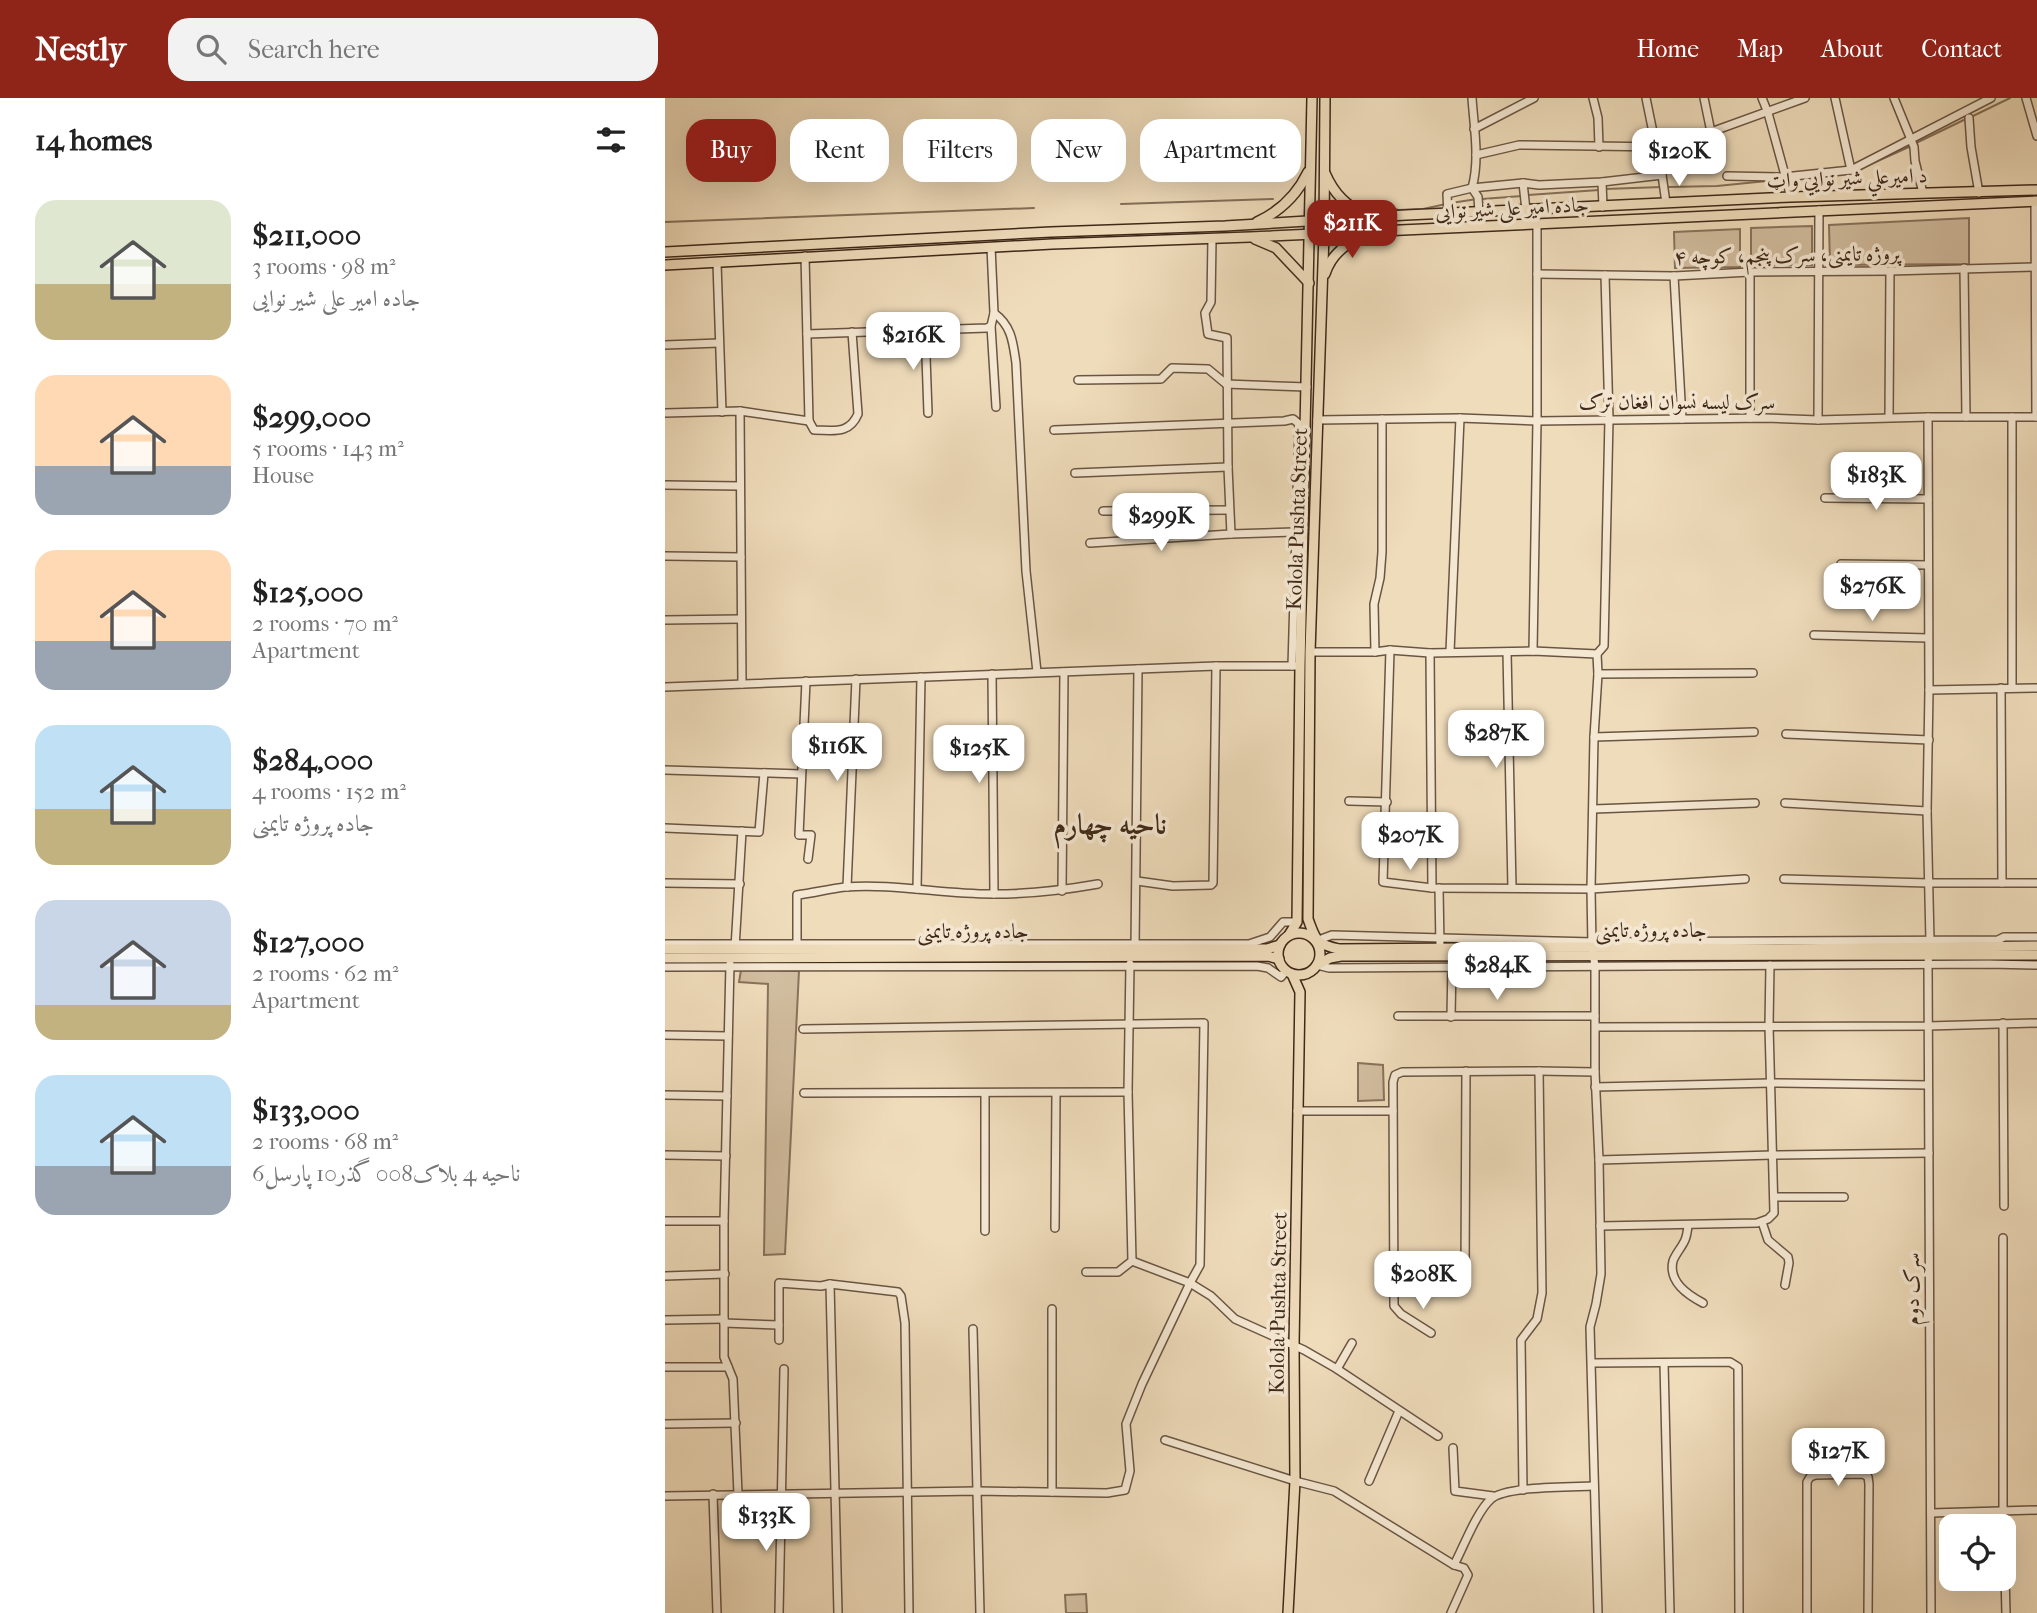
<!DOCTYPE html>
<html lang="en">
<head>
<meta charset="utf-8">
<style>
	body { margin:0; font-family:"IM FELL French Canon",Amiri,serif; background:#f2f2f2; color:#222; height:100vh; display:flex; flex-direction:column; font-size:26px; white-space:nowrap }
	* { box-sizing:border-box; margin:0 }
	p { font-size:23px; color:#767676 }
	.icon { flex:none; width:38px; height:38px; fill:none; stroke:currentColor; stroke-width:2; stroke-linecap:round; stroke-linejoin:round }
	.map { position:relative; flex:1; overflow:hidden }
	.sheet { display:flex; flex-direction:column; background:#fff; width:665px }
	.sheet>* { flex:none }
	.top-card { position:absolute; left:21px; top:21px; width:665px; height:63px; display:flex; gap:14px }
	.tools { position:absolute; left:1274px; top:1416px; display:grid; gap:14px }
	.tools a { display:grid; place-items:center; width:77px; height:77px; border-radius:14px; background:#fff; box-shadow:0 7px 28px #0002; font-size:35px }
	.price { position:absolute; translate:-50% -60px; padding:0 16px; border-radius:14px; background:#fff; color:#222; font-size:23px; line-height:46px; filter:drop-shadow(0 2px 4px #0008) }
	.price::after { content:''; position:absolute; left:50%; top:42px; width:21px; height:16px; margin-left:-10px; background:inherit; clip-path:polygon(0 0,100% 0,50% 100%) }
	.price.active { background:#8f2418; color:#fff }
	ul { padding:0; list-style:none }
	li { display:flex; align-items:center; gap:21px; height:175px; padding:0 35px }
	li span { display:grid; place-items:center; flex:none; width:196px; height:140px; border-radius:21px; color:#555 }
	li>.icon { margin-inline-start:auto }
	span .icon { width:84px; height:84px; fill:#fffc; stroke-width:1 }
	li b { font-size:30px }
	h2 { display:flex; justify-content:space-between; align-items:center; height:84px; padding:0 35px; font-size:30px }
	.pill { padding:0 24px; border-radius:21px; background:#fff; box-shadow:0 7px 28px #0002; font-size:24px; line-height:63px }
	.pill.active { background:#8f2418; color:#fff }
	header { display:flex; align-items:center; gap:42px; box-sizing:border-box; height:98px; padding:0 35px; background:#8f2418; color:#fff }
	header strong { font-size:33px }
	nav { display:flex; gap:38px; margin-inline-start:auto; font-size:24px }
	.search { width:490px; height:63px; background:#f2f2f2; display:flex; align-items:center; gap:18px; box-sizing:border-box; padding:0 24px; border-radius:21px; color:#767676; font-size:26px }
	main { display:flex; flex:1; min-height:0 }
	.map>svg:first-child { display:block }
	.green { fill:#d1bd9f; stroke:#88725c; stroke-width:2 }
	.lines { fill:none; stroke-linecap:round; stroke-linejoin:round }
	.stream { stroke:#846f59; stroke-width:2 }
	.minor-casing { stroke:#6a5542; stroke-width:10 }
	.major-casing { stroke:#3e2819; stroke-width:12 }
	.minor { stroke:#f5e8d3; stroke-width:7 }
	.major { stroke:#efdcbb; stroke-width:9 }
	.labels { text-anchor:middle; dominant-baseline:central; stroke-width:7; stroke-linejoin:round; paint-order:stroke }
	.street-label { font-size:21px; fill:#3e2819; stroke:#f5e8d3 }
	.district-label { font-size:28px; font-weight:bold; fill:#3e2819; stroke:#f5e8d3 }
</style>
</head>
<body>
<header>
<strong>Nestly</strong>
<div class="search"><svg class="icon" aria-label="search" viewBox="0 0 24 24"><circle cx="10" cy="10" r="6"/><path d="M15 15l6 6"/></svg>Search here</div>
<nav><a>Home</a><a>Map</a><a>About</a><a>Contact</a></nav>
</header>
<main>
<section class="sheet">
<h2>14 homes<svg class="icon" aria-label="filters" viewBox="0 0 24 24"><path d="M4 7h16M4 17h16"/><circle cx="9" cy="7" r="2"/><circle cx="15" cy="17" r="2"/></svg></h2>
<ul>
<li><span style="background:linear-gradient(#dfe7d0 60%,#c2b280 0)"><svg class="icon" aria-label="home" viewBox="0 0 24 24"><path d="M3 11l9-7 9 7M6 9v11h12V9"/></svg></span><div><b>$211,000</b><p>3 rooms · 98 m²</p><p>جاده امیر علی شیر نوایی</p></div></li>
<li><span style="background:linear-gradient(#ffd9b3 65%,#9aa5b1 0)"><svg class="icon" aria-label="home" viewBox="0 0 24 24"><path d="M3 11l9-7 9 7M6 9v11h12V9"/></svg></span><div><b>$299,000</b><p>5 rooms · 143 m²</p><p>House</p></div></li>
<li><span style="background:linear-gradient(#ffd9b3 65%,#9aa5b1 0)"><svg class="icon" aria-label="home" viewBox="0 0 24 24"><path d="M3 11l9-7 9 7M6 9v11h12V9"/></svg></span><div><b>$125,000</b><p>2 rooms · 70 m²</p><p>Apartment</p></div></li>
<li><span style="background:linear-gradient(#bfe0f5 60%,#c2b280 0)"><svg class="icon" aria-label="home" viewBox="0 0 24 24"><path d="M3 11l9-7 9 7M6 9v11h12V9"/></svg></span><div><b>$284,000</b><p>4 rooms · 152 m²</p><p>جاده پروژه تایمنی</p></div></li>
<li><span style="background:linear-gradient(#c9d6e8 75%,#c2b280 0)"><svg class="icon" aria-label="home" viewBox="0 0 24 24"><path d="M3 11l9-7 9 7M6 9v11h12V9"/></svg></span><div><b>$127,000</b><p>2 rooms · 62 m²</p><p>Apartment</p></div></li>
<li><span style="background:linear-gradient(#bfe0f5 65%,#9aa5b1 0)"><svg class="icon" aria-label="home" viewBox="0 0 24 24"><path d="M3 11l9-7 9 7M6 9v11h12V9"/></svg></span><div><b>$133,000</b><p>2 rooms · 68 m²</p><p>ناحیه 4 بلاک008 گذر10 پارسل6</p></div></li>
</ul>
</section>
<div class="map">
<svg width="1372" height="1515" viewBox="0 0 1372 1515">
	<rect width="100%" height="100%" fill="#efdcbb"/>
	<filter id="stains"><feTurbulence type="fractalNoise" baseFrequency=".00286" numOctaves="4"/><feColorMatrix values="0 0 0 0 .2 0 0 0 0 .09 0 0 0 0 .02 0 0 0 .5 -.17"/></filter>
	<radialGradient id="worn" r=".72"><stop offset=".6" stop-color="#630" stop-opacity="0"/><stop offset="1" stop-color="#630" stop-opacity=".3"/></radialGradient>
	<g class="green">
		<path d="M1304,120V166L1165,167L1164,127Z"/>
		<path d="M1147,128V167H1086V130Z"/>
		<path d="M1075,131V169L1010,170L1009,134Z"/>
		<path d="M76,872L134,873L120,1156L99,1157L103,886L74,884Z"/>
		<path d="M693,965L718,967L719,1002L693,1003Z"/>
		<path d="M421,1496L422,1515H401L400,1497Z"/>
	</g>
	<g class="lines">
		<g class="stream">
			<path d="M1308,18L1345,0"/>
			<path d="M1251,45L1303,20"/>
			<path d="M1197,70L1246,48"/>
			<path d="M1003,89L1052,88L1112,82"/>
			<path d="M940,91L997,89"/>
			<path d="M863,97L934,92"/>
			<path d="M817,101L857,98"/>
			<path d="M786,105L812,101"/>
			<path d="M456,106L608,101"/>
			<path d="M707,111L725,109L733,112L758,111L781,106"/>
			<path d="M0,124L369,110"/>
		</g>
		<defs>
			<g id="minor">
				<path d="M807,0C809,30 815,61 807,90L813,99L814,115"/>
				<path d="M928,0L933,20L934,49"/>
				<path d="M981,0L991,49"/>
				<path d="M1039,0L1046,34"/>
				<path d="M1097,0L1103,15L1126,99"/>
				<path d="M1170,0L1186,72"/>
				<path d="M1229,0L1249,49L1250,63L1258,95"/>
				<path d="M1361,0L1372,38"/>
				<path d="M1304,20L1306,49L1314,95"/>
				<path d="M809,31L869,0"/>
				<path d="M997,49V77L1001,105"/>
				<path d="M811,57L854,47L997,49L1027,44L1046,34L1140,0"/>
				<path d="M1062,78L1119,79L1186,72L1326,0"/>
				<path d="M937,84L938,109"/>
				<path d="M858,85L861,112"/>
				<path d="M1370,103L1371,319"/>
				<path d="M783,116L782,96L807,90L858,85L874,87L937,84L997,77"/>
				<path d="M547,141L546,204L540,215L543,236L562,240L563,369L566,436L629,434"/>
				<path d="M326,149L329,215C347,228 348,245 351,265L361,473L372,574"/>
				<path d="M140,158L144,323L149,332C168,332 184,337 193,316L187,234"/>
				<path d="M52,165L57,314"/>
				<path d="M1299,170L1301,319"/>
				<path d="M1085,174V320"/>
				<path d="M872,176L1009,178L1085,174L1225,173L1372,169"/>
				<path d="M1009,178L1017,321"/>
				<path d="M326,228L331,309"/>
				<path d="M260,231L263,315"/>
				<path d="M142,236L322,230L326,228L329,215"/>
				<path d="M0,247L54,245"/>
				<path d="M413,282L496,281L507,270L543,271L561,286L642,289"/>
				<path d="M75,313L77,586"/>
				<path d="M0,315L75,313L144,323"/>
				<path d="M1224,319L1225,173"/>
				<path d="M1263,319L1264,592L1262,713L1265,843L1263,866L1266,1515"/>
				<path d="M1347,319V590"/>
				<path d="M652,322L795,320L872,323L1100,320L1153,322L1263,319H1372"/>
				<path d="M1153,322L1154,112"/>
				<path d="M389,332L619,323L628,321L633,325L634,329L627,568"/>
				<path d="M410,375L563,369"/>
				<path d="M0,387L75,388"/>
				<path d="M1160,400L1263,401"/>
				<path d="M438,413L564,412"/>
				<path d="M425,445L566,436"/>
				<path d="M0,458L76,459"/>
				<path d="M1176,466L1263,467"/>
				<path d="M0,522L76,521"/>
				<path d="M1149,537L1263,540"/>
				<path d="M725,552L718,784L767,790L926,791L1080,781"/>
				<path d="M868,553L872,323V127"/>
				<path d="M645,554H710L725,552L765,555L868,553L932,556"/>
				<path d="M710,554L709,506L715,480L717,454V321"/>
				<path d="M785,554L795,320"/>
				<path d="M842,554L847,790"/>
				<path d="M765,555L767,790"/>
				<path d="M327,576L329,796"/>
				<path d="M933,576L1088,575"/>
				<path d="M141,583L134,737H146L143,761"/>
				<path d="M0,589L551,568H635"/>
				<path d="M1336,590L1337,785"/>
				<path d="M1264,592L1372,590"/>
				<path d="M1121,636L1264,642"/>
				<path d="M929,639L1089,634"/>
				<path d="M0,672L136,676"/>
				<path d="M684,703L722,704"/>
				<path d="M1120,705L1262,713"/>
				<path d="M929,711L1090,705"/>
				<path d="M0,730L94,734L99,675"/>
				<path d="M1119,781L1263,785H1372"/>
				<path d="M472,783L508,788L546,787L548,785L551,568"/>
				<path d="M0,785L75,786"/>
				<path d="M182,789L191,581"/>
				<path d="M774,790L775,849"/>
				<path d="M252,791L256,579"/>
				<path d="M397,793L399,574"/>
				<path d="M651,843L667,837L928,844L1333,842L1339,839H1372"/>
				<path d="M0,846H584L605,839L618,824H632"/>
				<path d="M132,847V797C148,795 164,791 180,789C229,785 282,797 331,796C365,796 399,792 433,786"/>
				<path d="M70,850L77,733"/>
				<path d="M470,850L473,571"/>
				<path d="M65,866L59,1123V1259L68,1281L73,1396"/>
				<path d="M652,867L664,870L1324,866L1372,867"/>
				<path d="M0,869L592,868L603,870L616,879L621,873"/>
				<path d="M733,918H930"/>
				<path d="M786,919L787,865"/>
				<path d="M1338,925L1339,1108"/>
				<path d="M931,929L1263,928L1372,925"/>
				<path d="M0,937L63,938"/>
				<path d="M930,989L1106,985L1263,987"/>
				<path d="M139,995L463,994"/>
				<path d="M320,995V1133"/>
				<path d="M0,997L62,998"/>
				<path d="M632,1013H728"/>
				<path d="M0,1057L61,1058"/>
				<path d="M934,1062L1108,1057L1264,1055"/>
				<path d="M1109,1099H1179"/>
				<path d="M0,1123H59"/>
				<path d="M1097,1124L1103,1142L1123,1159L1124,1165L1120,1187"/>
				<path d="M935,1128L1092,1125L1103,1121L1109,1115L1104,928L1105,867"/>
				<path d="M1023,1128C1022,1134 1022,1139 1019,1144C1016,1150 1010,1157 1008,1163C1003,1184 1023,1197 1038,1205"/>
				<path d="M390,1130L391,995"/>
				<path d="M1338,1140V1428"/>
				<path d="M467,1163L525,1185L546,1198L570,1221L639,1252L672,1271L773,1338"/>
				<path d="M421,1174H453L467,1163L463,994L465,866"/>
				<path d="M800,1174L801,973"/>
				<path d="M0,1178L60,1176"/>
				<path d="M165,1186L233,1194L236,1198L240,1225L244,1515"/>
				<path d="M387,1211V1394"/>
				<path d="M0,1222L59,1221"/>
				<path d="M59,1225L114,1227"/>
				<path d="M308,1231L315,1515"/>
				<path d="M766,1235L736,1216L729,1208L728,984L730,977L737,974L874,973L930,974"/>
				<path d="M114,1242V1185L156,1188L165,1186L173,1515"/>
				<path d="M927,1265L1065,1264L1073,1269L1074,1515"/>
				<path d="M999,1265L1005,1515"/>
				<path d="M0,1269H63"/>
				<path d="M672,1271L687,1245"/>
				<path d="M0,1326L71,1325"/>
				<path d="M500,1342L630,1383L669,1393L789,1467L799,1470L803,1477L786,1515"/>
				<path d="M788,1350L790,1393L828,1398"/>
				<path d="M704,1383L734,1313"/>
				<path d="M858,1392L856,1242L872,1221L877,1195L874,973"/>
				<path d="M48,1396L52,1515"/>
				<path d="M0,1398L312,1393L442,1395L460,1392L465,1373L461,1326L477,1286L525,1185L535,1167L539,925L138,931"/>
				<path d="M1266,1415L1372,1412"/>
				<path d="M1339,1439L1341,1515"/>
				<path d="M789,1467C798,1450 812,1413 826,1401C840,1388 907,1389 928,1388"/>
				<path d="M114,1515L119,1271"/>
				<path d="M933,1515L925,1229L931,1206L936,1176L934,1062L930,974V868L927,849L926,791L929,639L933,576L932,556L939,548L944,321L940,177"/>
				<path d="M1142,1515V1384L1145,1379L1150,1377L1198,1376L1203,1379L1204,1386L1203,1515"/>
			</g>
			<g id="major">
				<path d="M660,0L659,136L645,554L643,821C651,842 650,846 674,851L927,849L1108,851L1372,848"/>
				<path d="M660,75C669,96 682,109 703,118"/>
				<path d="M592,124C616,113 632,97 643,74"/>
				<path d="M590,141L611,150L644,185"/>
				<path d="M0,154L386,134L560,128L741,117L1126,99L1372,92"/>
				<path d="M0,167L387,146L585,139L1372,103"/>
				<path d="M660,176C666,157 682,144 701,137"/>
				<circle cx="634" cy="856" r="21"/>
				<path d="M624,837L632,824L635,568L647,0"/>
				<path d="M0,851H602L615,847"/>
				<path d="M0,860L603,858L614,861"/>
				<path d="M652,867L665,860L676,858L1372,857"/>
				<path d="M623,1515L630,1383L629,1247L635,894L627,876"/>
			</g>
		</defs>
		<use href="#minor" class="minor-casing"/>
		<use href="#major" class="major-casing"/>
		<use href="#minor" class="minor"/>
		<use href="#major" class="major"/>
	</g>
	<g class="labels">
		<g class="street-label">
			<text transform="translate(1182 80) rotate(-2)">د امیرعلي شیر نوايي واټ</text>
			<text transform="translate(847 110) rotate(-3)">جاده امیر علی شیر نوایی</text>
			<text transform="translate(1122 157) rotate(-1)">پروژه تایمنی، سرک پنجم، کوچه ۴</text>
			<text x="1012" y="304">سرک لیسه نسوان افغان‌ ترک</text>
			<text transform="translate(632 421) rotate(-88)">Kolola Pushta Street</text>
			<text x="986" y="832">جاده پروژه تایمنی</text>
			<text x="308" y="833">جاده پروژه تایمنی</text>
			<text transform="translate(1247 1191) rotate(-90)">سرک دوم</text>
			<text transform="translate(613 1205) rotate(-89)">Kolola Pushta Street</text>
		</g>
		<g class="district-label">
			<text x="445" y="726">ناحیه چهارم</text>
		</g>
	</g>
	<rect width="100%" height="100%" filter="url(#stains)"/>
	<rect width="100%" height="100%" fill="url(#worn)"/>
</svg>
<div class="tools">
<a><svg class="icon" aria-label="locate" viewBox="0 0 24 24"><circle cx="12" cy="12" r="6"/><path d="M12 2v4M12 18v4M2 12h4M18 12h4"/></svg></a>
</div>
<b class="price" style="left:1014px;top:90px">$120K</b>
<b class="price active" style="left:687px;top:162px">$211K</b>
<b class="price" style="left:248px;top:274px">$216K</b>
<b class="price" style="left:1211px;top:414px">$183K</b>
<b class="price" style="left:496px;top:455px">$299K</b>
<b class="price" style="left:1207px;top:525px">$276K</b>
<b class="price" style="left:831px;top:672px">$287K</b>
<b class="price" style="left:172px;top:685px">$116K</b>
<b class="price" style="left:314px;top:687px">$125K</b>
<b class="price" style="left:745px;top:774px">$207K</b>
<b class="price" style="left:832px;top:904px">$284K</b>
<b class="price" style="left:758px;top:1213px">$208K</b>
<b class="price" style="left:1173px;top:1390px">$127K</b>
<b class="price" style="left:101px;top:1455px">$133K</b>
<div class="top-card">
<a class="pill active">Buy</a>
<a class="pill">Rent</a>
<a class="pill">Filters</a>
<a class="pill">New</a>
<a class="pill">Apartment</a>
</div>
</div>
</main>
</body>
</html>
